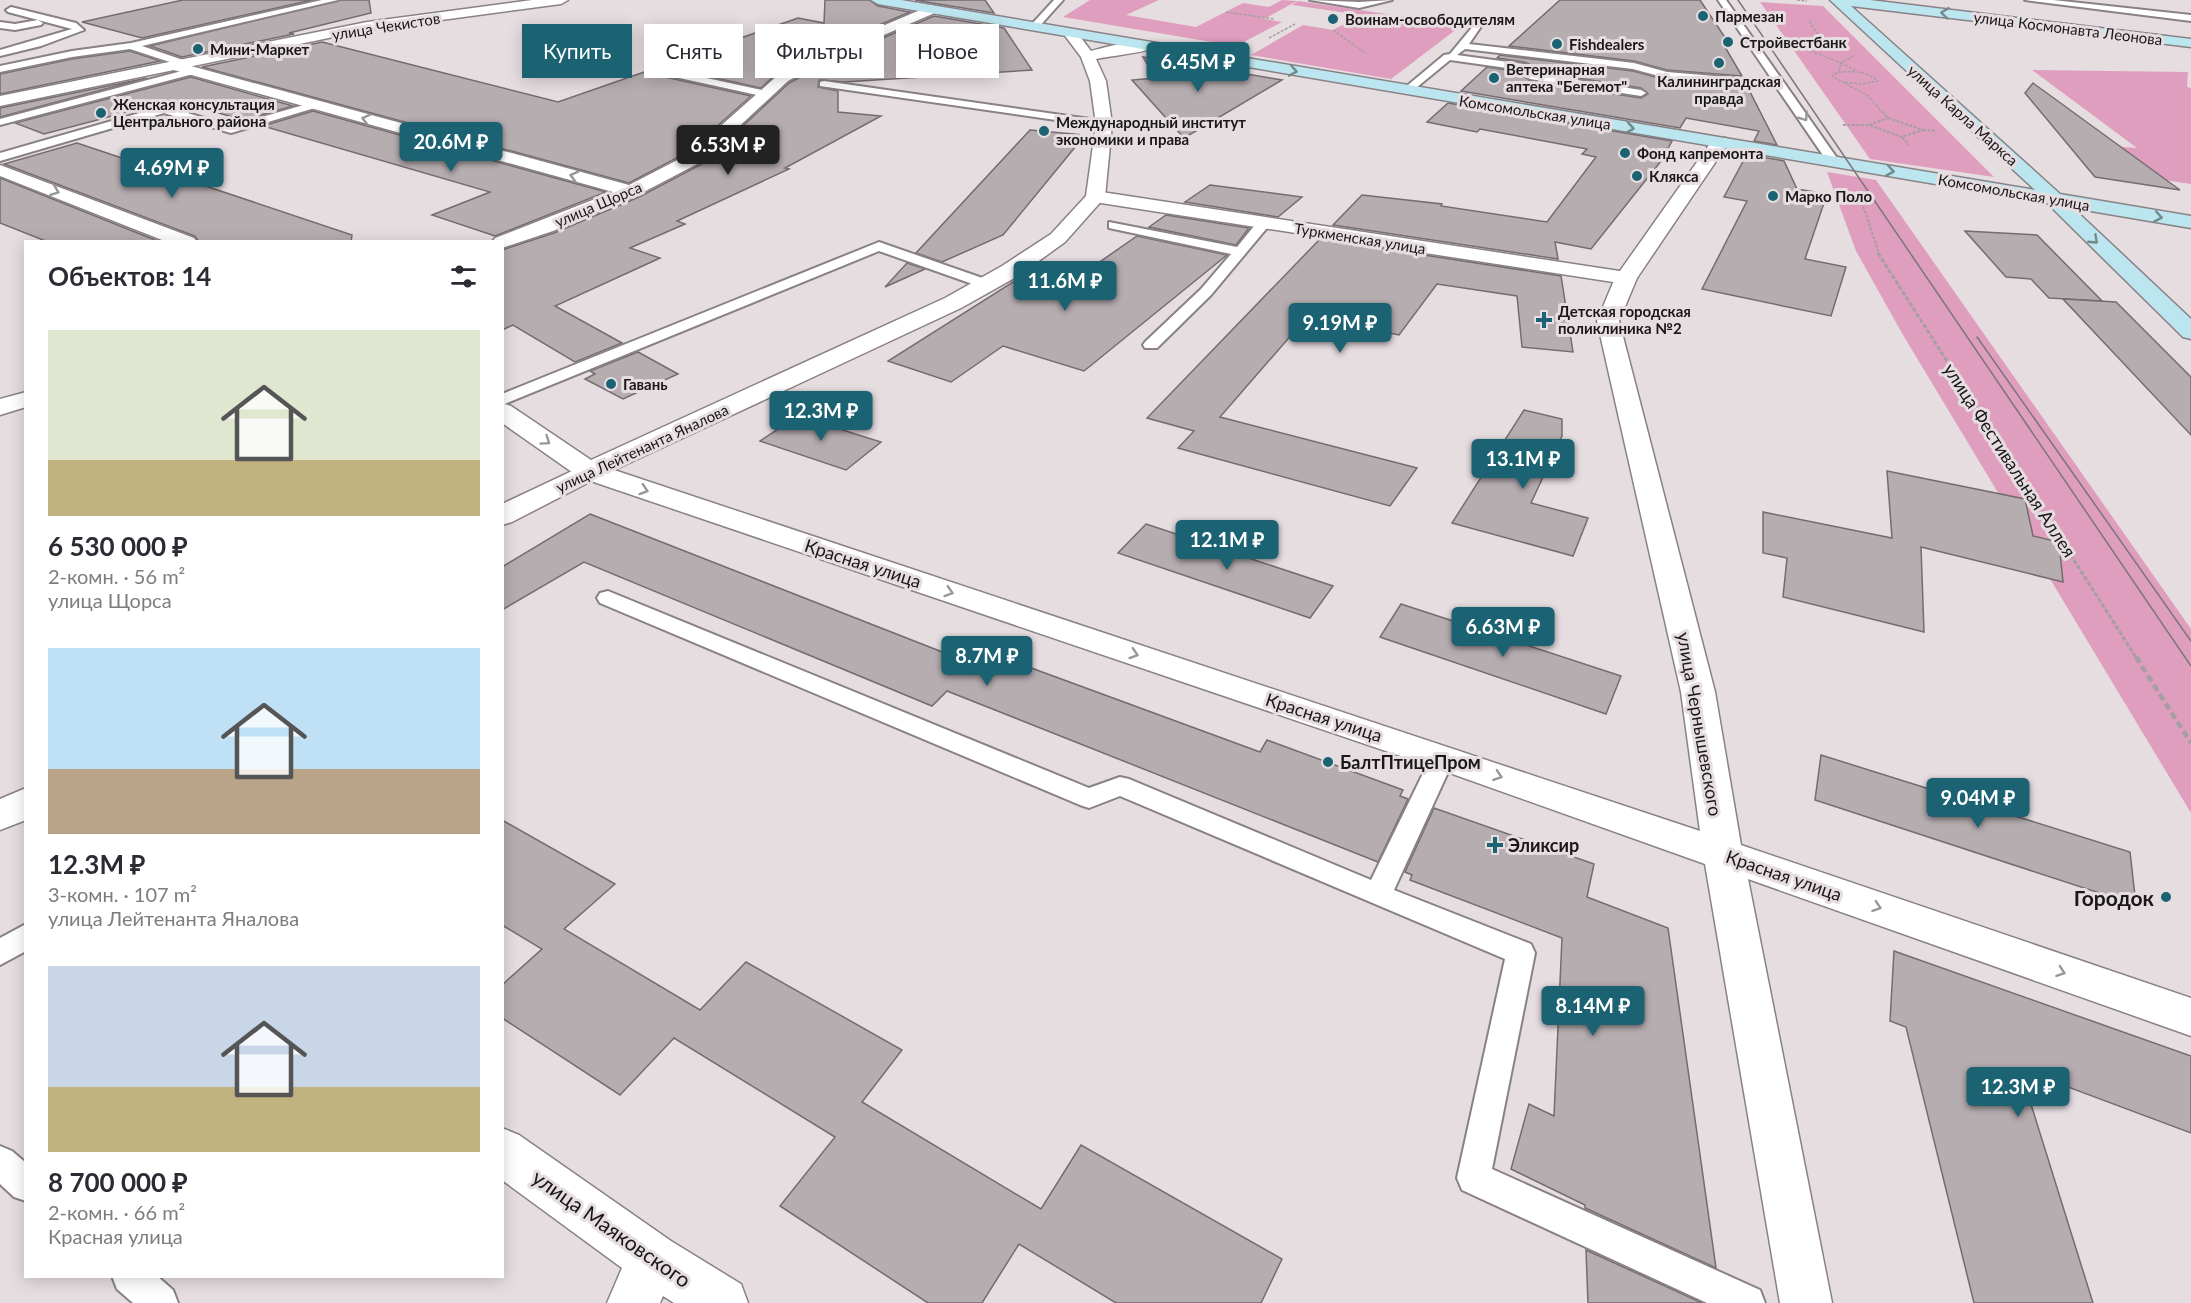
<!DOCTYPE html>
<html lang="ru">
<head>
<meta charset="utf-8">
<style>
	body { margin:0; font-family:Lato,sans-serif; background:#f2f2f3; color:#2b2b33; height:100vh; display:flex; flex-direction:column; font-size:22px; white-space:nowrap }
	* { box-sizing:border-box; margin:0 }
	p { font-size:20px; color:#7c7c81 }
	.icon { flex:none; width:33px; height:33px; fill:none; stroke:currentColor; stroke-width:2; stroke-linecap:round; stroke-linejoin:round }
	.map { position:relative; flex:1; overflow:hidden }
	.panel { position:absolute; left:24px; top:240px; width:480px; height:1038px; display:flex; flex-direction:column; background:#fff; border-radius:0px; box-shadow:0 3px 15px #0003 }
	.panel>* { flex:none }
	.guide { position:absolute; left:522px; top:24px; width:570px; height:54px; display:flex; gap:12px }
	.price { position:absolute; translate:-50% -51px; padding:0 14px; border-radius:6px; background:#1b6272; color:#fff; font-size:20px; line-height:39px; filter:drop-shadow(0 2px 3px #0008) }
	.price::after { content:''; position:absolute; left:50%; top:36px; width:18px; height:14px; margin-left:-9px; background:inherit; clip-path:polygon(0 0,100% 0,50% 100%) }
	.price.current { background:#222; color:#fff }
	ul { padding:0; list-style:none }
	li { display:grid; align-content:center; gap:12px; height:318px; padding:0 24px }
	li span { display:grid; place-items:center; height:186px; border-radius:0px; color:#555 }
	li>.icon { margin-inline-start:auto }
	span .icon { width:108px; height:108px; fill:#fffc; stroke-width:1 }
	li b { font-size:26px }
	h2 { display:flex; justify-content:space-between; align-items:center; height:72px; padding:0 24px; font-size:26px }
	.chip { padding:0 21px; border-radius:0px; background:#fff; box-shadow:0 3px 15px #0003; font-size:21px; line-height:54px }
	.chip.current { background:#1b6272; color:#fff }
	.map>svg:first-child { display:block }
	.green { fill:#e09ebe }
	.building { fill:#b6adb1; stroke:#746c70; stroke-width:1.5 }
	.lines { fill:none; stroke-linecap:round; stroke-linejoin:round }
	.service-casing { stroke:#898185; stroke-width:4 }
	.minor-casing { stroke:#898185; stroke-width:3 }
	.tertiary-casing { stroke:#898185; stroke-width:3 }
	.secondary-casing { stroke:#898185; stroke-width:3 }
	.path-far3 { stroke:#a69ea1; stroke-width:1.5; stroke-dasharray:3 1.5; stroke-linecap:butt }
	.path-far2 { stroke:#a69ea1; stroke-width:2; stroke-dasharray:3 1.5; stroke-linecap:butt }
	.path-far1 { stroke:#a69ea1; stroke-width:3; stroke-dasharray:4.5 2; stroke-linecap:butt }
	.path { stroke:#a69ea1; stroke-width:4.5; stroke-dasharray:7 4; stroke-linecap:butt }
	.service { fill:#fff; fill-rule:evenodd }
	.minor { fill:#fff; fill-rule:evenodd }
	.tertiary { fill:#fff; fill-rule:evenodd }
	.secondary { fill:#bce6ef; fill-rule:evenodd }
	.tram { stroke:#7b7578; stroke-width:1.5 }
	.oneway { stroke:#73898e }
	.oneway2 { stroke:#989797 }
	.poi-dot { fill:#1b6272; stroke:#e6dde1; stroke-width:2 }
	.labels { text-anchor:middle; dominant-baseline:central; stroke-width:6; stroke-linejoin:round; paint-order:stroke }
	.far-poi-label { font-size:15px; font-weight:bold; fill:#1a1718; stroke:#e6dde1; text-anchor:start }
	.far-street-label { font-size:15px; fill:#1a1718; stroke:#e6dde1 }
	.street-label { font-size:18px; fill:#1a1718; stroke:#e6dde1 }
	.poi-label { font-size:18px; font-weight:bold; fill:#1a1718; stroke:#e6dde1; text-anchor:start }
	.near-poi-label { font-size:21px; font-weight:bold; fill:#1a1718; stroke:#e6dde1; text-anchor:end }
	.near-street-label { font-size:21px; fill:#1a1718; stroke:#e6dde1 }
</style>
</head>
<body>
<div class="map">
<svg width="2191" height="1303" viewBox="0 0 2191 1303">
	<rect width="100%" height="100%" fill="#e6dde1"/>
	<g class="green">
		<path d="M1090,0H1159L1126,15L1196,27L1243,3L1269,7L1282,0L1297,1L1264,19L1282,22L1236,46L1063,17Z"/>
		<path d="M1298,1L1462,25L1391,79L1251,55L1303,25L1333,30L1361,15L1292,5Z"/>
		<path d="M1760,2L1823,6L1994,177L1870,159Z"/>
		<path d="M2032,70L2188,72L2187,87L2191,88V184L2104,171L2072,143L2137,148Z"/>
		<path d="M1827,172L1876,180L2191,629V813L1903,335L1856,251Z"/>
	</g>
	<g class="building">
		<path d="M183,0H312L142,38L82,22Z"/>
		<path d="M340,0H369L371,13L289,33L294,34L182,57L150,46Z"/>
		<path d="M825,0H869L878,6L910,12L820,50L777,73L761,88L661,66L798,18L824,23Z"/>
		<path d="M915,0H985L994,13L932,3Z"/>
		<path d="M1560,0H1700L1728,42H1722L1742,76L1667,70L1634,61L1509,46Z"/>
		<path d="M934,16L1004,28L1032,70L844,82L819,80L818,87L838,91V112L881,116L785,168L789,169L677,221L685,224L630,248L660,258L555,306L622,343L575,362L513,325L502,330V250L554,233L639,197L702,164L789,83L832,60Z"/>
		<path d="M322,42L558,102L650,70L652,74L751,96L688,152L629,183L202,67Z"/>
		<path d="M130,51L160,61L0,94V74L72,59Z"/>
		<path d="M1500,55L1633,71L1666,80L1748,88L1777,145L1754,141L1759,131L1686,118L1680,128L1461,91L1487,67L1520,72L1530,81L1641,98L1648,94L1641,88L1540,72L1539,68L1524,62L1497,58Z"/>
		<path d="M1143,57L1282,80L1184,138L1132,80L1155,78Z"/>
		<path d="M191,77L293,106L243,120L173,100L44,134L15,123Z"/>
		<path d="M147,78L0,117V108Z"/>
		<path d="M2033,83L2180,190L2095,177L2025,93Z"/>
		<path d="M1448,103L1672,141L1661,161L1591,249L1555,242L1558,259L1333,225L1362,195L1442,204L1441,206L1547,222L1596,157L1582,154L1587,149L1480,129L1477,132L1427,122Z"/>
		<path d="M313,111L606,192L495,236L432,215L490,192L263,126Z"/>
		<path d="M1030,130L1085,135L1003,235L942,262L916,253Z"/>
		<path d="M77,143L352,235L351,242H199L195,236L4,164Z"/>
		<path d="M1747,154L1784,161L1797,189L1827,194L1805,259L1846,267L1831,316L1702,289L1747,201L1724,197Z"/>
		<path d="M0,178L160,242H48L0,223Z"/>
		<path d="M1210,185L1302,197L1278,217L1185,202Z"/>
		<path d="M1166,215L1249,228L1236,245L1149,227Z"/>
		<path d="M1965,231L2037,235L2102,301L2049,298L2031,279L2006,277Z"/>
		<path d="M1137,236L1227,255L1084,371L1003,346L951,382L888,361L1013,282L1055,293Z"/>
		<path d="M1320,239L1561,276L1573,352L1522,347L1517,296L1437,284L1399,335L1307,317L1220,417L1417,468L1390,506L1178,448L1194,431L1147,418Z"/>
		<path d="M907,263L925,269L885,287Z"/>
		<path d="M2063,299L2116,302L2191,377V435Z"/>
		<path d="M638,352L678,374L623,399L585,379L595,374L590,371Z"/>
		<path d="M1524,410L1562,419V436L1531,503L1588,518L1573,556L1452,523Z"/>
		<path d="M798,416L881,442L846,470L760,441Z"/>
		<path d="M1887,471L2025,499L2033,536L2059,542L2063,582L1921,547L1924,632L1783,597L1787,558L1763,553V512L1892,538Z"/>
		<path d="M590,514L973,664L985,651L1260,752L1267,740L1403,790L1400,796L1408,799L1378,862L947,691L932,706L584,562L502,610V567Z"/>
		<path d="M1146,524L1333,586L1310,618L1118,553Z"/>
		<path d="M1401,604L1621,676L1606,714L1380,637Z"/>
		<path d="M1821,755L2130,852L2136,905L1815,800Z"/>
		<path d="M1434,808L1594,864L1587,897L1668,928L1716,1268L1585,1208V1205L1511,1169L1529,1104L1554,1116L1562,938L1410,880L1412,875L1405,872Z"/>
		<path d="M502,820L615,884L564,929L700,1010L746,962L902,1050L862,1102L1041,1209L1081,1145L1282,1259L1261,1303H1116L1019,1244L982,1303H928L780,1206L835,1137L674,1038L620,1095L502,1018V985L542,949L502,925Z"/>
		<path d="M1894,951L2191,1056V1133L2020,1069L2093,1303H1974L1906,1027L1890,1021Z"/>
		<path d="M1586,1250L1702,1303H1588Z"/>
	</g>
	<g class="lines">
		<defs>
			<g id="service">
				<path d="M322,0H338L142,46L189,62L190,64L185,67L130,49L72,57L0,72V66L72,51L131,43Z"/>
				<path d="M1054,0H1063L1037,29H1031V25Z"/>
				<path d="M1310,0L1359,2L1392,0L1359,8Z"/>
				<path d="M1718,0H1726L1839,161L1837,164H1829L1777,88L1666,78L1633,69L1465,49L1457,55L1523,64L1538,70V74L1641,90L1646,93L1641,96L1530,79L1525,76L1527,73L1521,70L1450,60L1411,92L1402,90L1444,55L1450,54L1479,19L1484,22L1469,44L1634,63L1667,72L1773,81Z"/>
				<path d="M2025,0H2053L2191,15V21Z"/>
				<path d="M11,7L76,23L84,30L41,46L0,56V50L72,29L8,12L6,10Z"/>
				<path d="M38,20L43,23L41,25L15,30L0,28V22L15,24Z"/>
				<path d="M656,67L766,91L771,94L766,97L652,72V68Z"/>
				<path d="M193,68L197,69V73L0,125V119Z"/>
				<path d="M824,81L1104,121L1110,124L1104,127L820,86V82Z"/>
				<path d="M314,102L318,103V107L231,133L164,113L0,161V153L164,106L231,126Z"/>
				<path d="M1264,219L1271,223L1211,295L1157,348H1145L1143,345L1145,342L1201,289L1231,254L1109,228V222L1237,247L1259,220Z"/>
				<path d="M879,242L991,281L993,284L986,288L981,287L879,251L502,405V394Z"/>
				<path d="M608,591L1089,788L1120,777L1129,779L1371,880L1434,751L1443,748L1452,751L1455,757L1394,890L1531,944L1535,953L1492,1169L1760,1290L1765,1303H1707L1462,1190L1457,1178L1505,959L1120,796L1089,808L1080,805L600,603L597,598L600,593Z"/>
				<path d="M26,924V951L0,965V938Z"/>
				<path d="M0,1146L12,1151L26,1163V1201L14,1197L0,1184Z"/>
				<path d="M112,1276H157L173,1290L178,1303H133L117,1289Z"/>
			</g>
			<g id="minor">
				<path d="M932,5L939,9L937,12L831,58L788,81L701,162L638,195L553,231L502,248V242H492L495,238L613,192L170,69L167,66L170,63H180L629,185L689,154L778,75L821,52Z"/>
				<path d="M1095,191L1626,272L1634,273L1637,278L1634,283L1626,284L1088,201L1085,197Z"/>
				<path d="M26,392V407L0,415V399Z"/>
				<path d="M589,463L599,465L603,471L599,477L512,522L502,525V504Z"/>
				<path d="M26,788V820L0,830V799Z"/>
				<path d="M502,1128L519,1135L671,1241L741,1284L748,1303H674L663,1296L660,1303H607L622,1268L502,1180Z"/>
			</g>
			<g id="tertiary">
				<path d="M532,0H568L561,4L367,30L0,106V96L367,22Z"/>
				<path d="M1070,29L1075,30L1091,51C1106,47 1144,36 1155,47C1150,52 1109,56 1096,59L1106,81L1112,124L1105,197L1065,242L1018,276L961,308L614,470L1700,831L1681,692L1597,321L1615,278L1714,138H1726L1729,142L1637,278L1619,321L1715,692L1741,845L2191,998V1036L1748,879L1832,1303H1780L1705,864L1430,766L579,477L502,423V403L511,406L591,460L945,298L1002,266L1051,234L1086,196L1096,124L1090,81L1081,57L1063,33Z"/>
				<path d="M0,165L194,238L197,242H167L0,176Z"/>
			</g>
			<path id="secondary" d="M871,0H901L2035,190L1830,0H1870L2191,39V47L1851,6L2060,194L2191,216V228L2073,208L2191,319V339L2183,337L2047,203L878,4Z"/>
		</defs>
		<use href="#service" class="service-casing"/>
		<use href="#minor" class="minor-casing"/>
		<use href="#tertiary" class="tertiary-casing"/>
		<use href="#secondary" class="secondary-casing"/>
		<g class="path-far3">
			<path d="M1797,0L1807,1"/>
			<path d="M1226,12L1274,19"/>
			<path d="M1400,20L1443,26"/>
			<path d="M1809,21L1821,39L1846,48"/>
			<path d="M1333,30L1367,54"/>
			<path d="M1269,38L1295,24"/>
			<path d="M1821,39L1806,49L1841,63L1855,55"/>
			<path d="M1789,49H1806"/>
			<path d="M1839,72L1841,63L1857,71"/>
			<path d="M1845,82L1861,84L1878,81C1865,70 1849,70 1833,74V77L1867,95L1883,113"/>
		</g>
		<g class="path-far2">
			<path d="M1882,111L1888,118"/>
			<path d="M1888,118L1923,130L1902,137L1869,125Z"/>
			<path d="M1843,125H1869"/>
			<path d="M1923,130L1937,131"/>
			<path d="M1902,137L1909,145"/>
			<path d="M1856,195L1865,211L1879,254"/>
		</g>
		<path class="path-far1" d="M1878,253L2137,659"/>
		<path class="path" d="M2136,657L2191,743"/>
		<use href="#service" class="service"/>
		<use href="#minor" class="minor"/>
		<use href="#tertiary" class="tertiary"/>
		<use href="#secondary" class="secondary"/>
		<g class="tram">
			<path d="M1738,0L2191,666"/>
			<path d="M1977,337L2191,641"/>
		</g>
	</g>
	<defs><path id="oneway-chevron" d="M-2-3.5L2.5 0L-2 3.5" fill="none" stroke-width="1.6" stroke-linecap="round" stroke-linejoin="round" transform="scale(1.5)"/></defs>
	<g class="oneway">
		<use href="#oneway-chevron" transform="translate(1945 13) rotate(-173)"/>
		<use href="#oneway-chevron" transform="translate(1293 71) rotate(10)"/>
		<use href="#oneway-chevron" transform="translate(1630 128) rotate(9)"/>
		<use href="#oneway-chevron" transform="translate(1890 171) rotate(10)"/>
		<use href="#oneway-chevron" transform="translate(2158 217) rotate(10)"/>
		<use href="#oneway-chevron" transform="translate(2094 240) rotate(43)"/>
	</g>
	<g class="oneway2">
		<use href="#oneway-chevron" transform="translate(1804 117) rotate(54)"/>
		<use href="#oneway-chevron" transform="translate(366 119) rotate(-165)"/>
		<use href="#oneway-chevron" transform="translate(574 176) rotate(-165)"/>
		<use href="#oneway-chevron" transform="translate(55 191) rotate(21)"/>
		<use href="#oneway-chevron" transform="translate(546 441) rotate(35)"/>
		<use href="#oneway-chevron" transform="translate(644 490) rotate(18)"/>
		<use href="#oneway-chevron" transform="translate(949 592) rotate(18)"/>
		<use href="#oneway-chevron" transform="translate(1134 654) rotate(18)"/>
		<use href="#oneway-chevron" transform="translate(1498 776) rotate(19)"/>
		<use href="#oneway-chevron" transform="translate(1877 907) rotate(19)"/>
		<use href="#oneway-chevron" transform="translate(2061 972) rotate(19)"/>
	</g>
	<g class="poi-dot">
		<circle cx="1703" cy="16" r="6"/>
		<circle cx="1333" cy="19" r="6"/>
		<circle cx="1728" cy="42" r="6"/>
		<circle cx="1557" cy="44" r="6"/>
		<circle cx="198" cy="49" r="6"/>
		<circle cx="1719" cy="63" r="6"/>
		<circle cx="1494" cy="78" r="6"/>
		<circle cx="101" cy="113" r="6"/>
		<circle cx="1044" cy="131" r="6"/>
		<circle cx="1625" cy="153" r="6"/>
		<circle cx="1637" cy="176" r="6"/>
		<circle cx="1773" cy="196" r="6"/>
		<path d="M1541 311h6v6h6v6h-6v6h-6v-6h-6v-6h6z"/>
		<circle cx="611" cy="384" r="6"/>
		<circle cx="1328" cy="762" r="6"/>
		<path d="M1492 836h6v6h6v6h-6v6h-6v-6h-6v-6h6z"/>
		<circle cx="2166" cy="897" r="6"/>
	</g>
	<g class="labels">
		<g class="far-poi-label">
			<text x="1715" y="16">Пармезан</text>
			<text x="1345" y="19">Воинам-освободителям</text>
			<text x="1740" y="42">Стройвестбанк</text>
			<text x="1569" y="44">Fishdealers</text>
			<text x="210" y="49">Мини-Маркет</text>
			<text x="1506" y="69">Ветеринарная<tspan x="1506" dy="17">аптека "Бегемот"</tspan></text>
			<text x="1719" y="81" text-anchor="middle">Калининградская<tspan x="1719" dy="17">правда</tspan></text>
			<text x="113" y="104">Женская консультация<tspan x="113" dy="17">Центрального района</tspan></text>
			<text x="1056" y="122">Международный институт<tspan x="1056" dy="17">экономики и права</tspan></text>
			<text x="1637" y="153">Фонд капремонта</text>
			<text x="1649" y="176">Клякса</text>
			<text x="1785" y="196">Марко Поло</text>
			<text x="1558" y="311">Детская городская<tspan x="1558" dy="17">поликлиника №2</tspan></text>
			<text x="623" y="384">Гавань</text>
		</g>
		<g class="far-street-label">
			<text transform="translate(386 26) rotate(-9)">улица Чекистов</text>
			<text transform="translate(2068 28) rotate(7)">улица Космонавта Леонова</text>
			<text transform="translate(1535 112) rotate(9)">Комсомольская улица</text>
			<text transform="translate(1963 115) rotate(42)">улица Карла Маркса</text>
			<text transform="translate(2014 192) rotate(10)">Комсомольская улица</text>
			<text transform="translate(598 204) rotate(-23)">улица Щорса</text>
			<text transform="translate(1360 238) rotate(9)">Туркменская улица</text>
			<text transform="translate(642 448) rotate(-25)">улица Лейтенанта Яналова</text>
		</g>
		<g class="street-label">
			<text transform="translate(2010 460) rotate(57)">улица Фестивальная Аллея</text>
			<text transform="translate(863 563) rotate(18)">Красная улица</text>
			<text transform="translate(1324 717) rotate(18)">Красная улица</text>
			<text transform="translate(1700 724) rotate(80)">улица Чернышевского</text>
			<text transform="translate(1784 875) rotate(19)">Красная улица</text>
		</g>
		<g class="poi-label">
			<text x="1340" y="762">БалтПтицеПром</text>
			<text x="1508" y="845">Эликсир</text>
		</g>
		<g class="near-poi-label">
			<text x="2154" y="897">Городок</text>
		</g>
		<g class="near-street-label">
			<text transform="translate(612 1228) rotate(35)">улица Маяковского</text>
		</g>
	</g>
</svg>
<b class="price" style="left:1198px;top:93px">6.45M ₽</b>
<b class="price" style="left:451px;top:173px">20.6M ₽</b>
<b class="price current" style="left:728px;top:176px">6.53M ₽</b>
<b class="price" style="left:172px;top:199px">4.69M ₽</b>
<b class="price" style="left:1065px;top:312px">11.6M ₽</b>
<b class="price" style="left:1340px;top:354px">9.19M ₽</b>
<b class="price" style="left:821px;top:442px">12.3M ₽</b>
<b class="price" style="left:1523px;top:490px">13.1M ₽</b>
<b class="price" style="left:1227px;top:571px">12.1M ₽</b>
<b class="price" style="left:1503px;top:658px">6.63M ₽</b>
<b class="price" style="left:987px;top:687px">8.7M ₽</b>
<b class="price" style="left:1978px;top:829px">9.04M ₽</b>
<b class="price" style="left:1593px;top:1037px">8.14M ₽</b>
<b class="price" style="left:2018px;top:1118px">12.3M ₽</b>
<div class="guide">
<a class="chip current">Купить</a>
<a class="chip">Снять</a>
<a class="chip">Фильтры</a>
<a class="chip">Новое</a>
</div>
<section class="panel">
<h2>Объектов: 14<svg class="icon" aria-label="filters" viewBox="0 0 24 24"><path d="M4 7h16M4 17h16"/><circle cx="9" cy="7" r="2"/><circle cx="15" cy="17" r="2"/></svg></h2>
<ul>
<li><span style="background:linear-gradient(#dfe7d0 70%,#c2b280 0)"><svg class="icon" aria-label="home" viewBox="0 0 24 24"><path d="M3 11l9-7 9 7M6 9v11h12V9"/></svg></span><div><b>6 530 000 ₽</b><p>2-комн. · 56 m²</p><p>улица Щорса</p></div></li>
<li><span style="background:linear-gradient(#bfe0f5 65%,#b9a48a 0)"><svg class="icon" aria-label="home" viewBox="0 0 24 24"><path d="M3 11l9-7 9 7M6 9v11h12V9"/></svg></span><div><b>12.3M ₽</b><p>3-комн. · 107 m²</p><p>улица Лейтенанта Яналова</p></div></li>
<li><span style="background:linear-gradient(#c9d6e8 65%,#c2b280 0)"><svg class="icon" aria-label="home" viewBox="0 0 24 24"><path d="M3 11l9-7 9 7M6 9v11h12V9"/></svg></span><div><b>8 700 000 ₽</b><p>2-комн. · 66 m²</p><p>Красная улица</p></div></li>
</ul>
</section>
</div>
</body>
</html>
